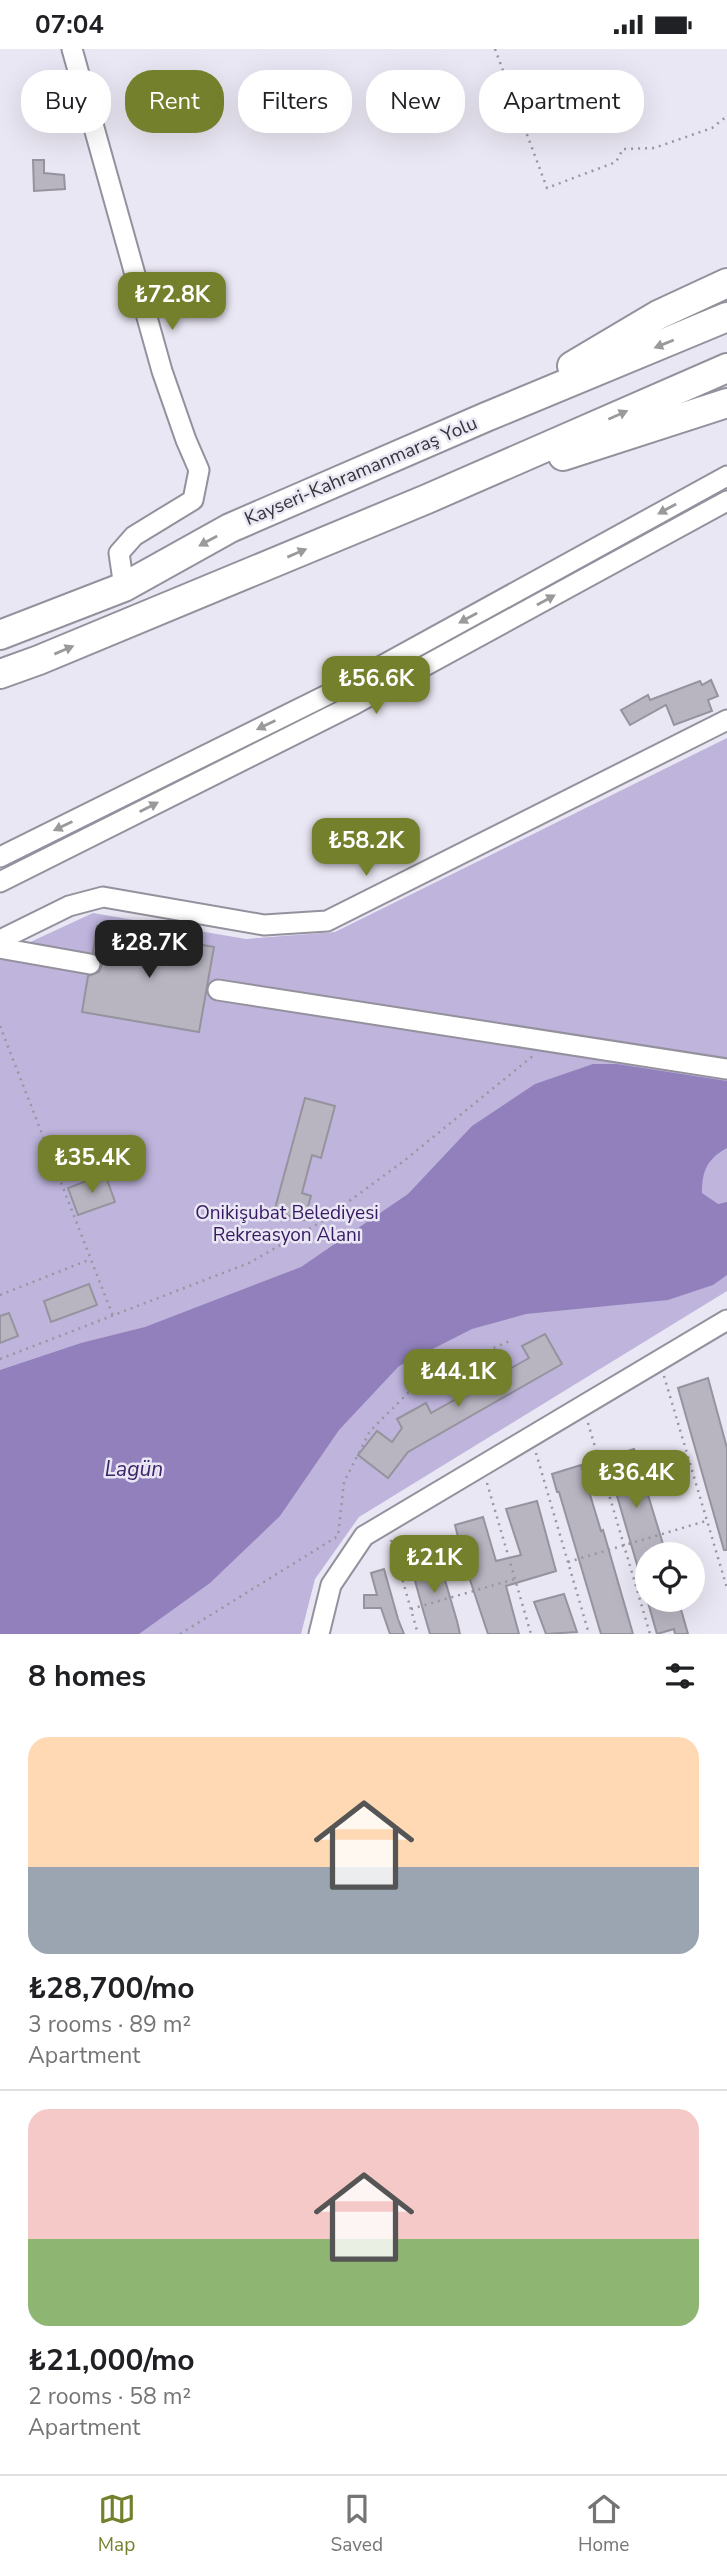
<!DOCTYPE html>
<html lang="en">
<head>
<meta charset="utf-8">
<style>
	body { margin:0; font-family:"Nunito Sans",sans-serif; background:#f2f2f2; color:#202124; height:100vh; display:flex; flex-direction:column; font-size:26px; white-space:nowrap }
	* { box-sizing:border-box; margin:0 }
	p { font-size:23px; color:#757577 }
	.icon { flex:none; width:38px; height:38px; fill:none; stroke:currentColor; stroke-width:2; stroke-linecap:round; stroke-linejoin:round }
	.map { position:relative; height:1585px; overflow:hidden }
	.sheet { display:flex; flex-direction:column; background:#fff; flex:1 }
	.sheet>* { flex:none }
	.banner { position:absolute; left:21px; top:21px; width:686px; height:63px; display:flex; gap:14px }
	.buttons { position:absolute; left:635px; top:1493px; display:grid; gap:14px }
	.buttons a { display:grid; place-items:center; width:70px; height:70px; border-radius:50%; background:#fff; box-shadow:0 7px 28px #0002; font-size:35px }
	.price { position:absolute; translate:-50% -60px; padding:0 16px; border-radius:14px; background:#75802d; color:#fff; font-size:23px; line-height:46px; filter:drop-shadow(0 2px 4px #0008) }
	.price::after { content:''; position:absolute; left:50%; top:42px; width:21px; height:16px; margin-left:-10px; background:inherit; clip-path:polygon(0 0,100% 0,50% 100%) }
	.price.on { background:#222; color:#fff }
	ul { padding:0; list-style:none }
	li { display:grid; align-content:center; gap:14px; height:371px; padding:0 28px }
	li+li { border-top:2px solid #e0e0e0 }
	li span { display:grid; place-items:center; height:217px; border-radius:21px; color:#555 }
	li>.icon { margin-inline-start:auto }
	span .icon { width:126px; height:126px; fill:#fffc; stroke-width:1 }
	li b { font-size:30px }
	h2 { display:flex; justify-content:space-between; align-items:center; height:84px; padding:0 28px; font-size:30px }
	.chip { padding:0 24px; border-radius:28px; background:#fff; box-shadow:0 7px 28px #0002; font-size:24px; line-height:63px }
	.chip.on { background:#75802d; color:#fff }
	.status { display:flex; justify-content:space-between; align-items:center; height:49px; padding:0 35px; background:#fff; direction:ltr }
	.status svg { height:19px; fill:currentColor }
	.tab-bar { display:flex; justify-content:space-around; align-items:center; height:98px; border-top:2px solid #e0e0e0; background:#fff; font-size:19px; color:#757577 }
	.tab-bar a { display:grid; justify-items:center; gap:4px }
	.tab-bar .on { color:#75802d }
	.map>svg:first-child { display:block }
	.green { fill:#beb4dc }
	.water { fill:#9180bc }
	.building { fill:#b8b5c1; stroke:#95939e; stroke-width:2 }
	.lines { fill:none; stroke-linecap:round; stroke-linejoin:round }
	.minor-casing { stroke:#94919d; stroke-width:23 }
	.highway-casing { stroke:#94919d; stroke-width:32 }
	.path { stroke:#98969f; stroke-width:2.5; stroke-dasharray:2 5; stroke-linecap:butt }
	.minor { stroke:#fff; stroke-width:19 }
	.highway { stroke:#fff; stroke-width:28 }
	.oneway { fill:#9a9a9c }
	.labels { text-anchor:middle; dominant-baseline:central; stroke-width:5; stroke-linejoin:round; paint-order:stroke }
	.street-label { font-size:19px; fill:#36353a; stroke:#eae7f4 }
	.park-label { font-size:19px; fill:#371a63; stroke:#eae7f4 }
	.water-label { font-size:21px; font-style:italic; fill:#3d226a; stroke:#eae7f4 }
</style>
</head>
<body>
<div class="status"><b>07:04</b><svg viewBox="0 0 49 12"><path d="M0 12V9h3v3zM5 12V6h3v6zM10 12V3h3v9zM15 12V0h3v12zM26 1h20v11H26zM47 4h2v5h-2z"/></svg></div>
<div class="map">
<svg width="727" height="1585" viewBox="0 0 727 1585">
	<rect width="100%" height="100%" fill="#eae7f4"/>
	<path class="green" d="M727,689V1242L359,1468L315,1530L301,1585H0V907L93,864L246,890L335,883Z"/>
	<path class="water" d="M593,1015H617L727,1032V1099C707,1110 702,1122 702,1144L718,1155L727,1153V1226L713,1236L668,1251L526,1265L472,1280L399,1317L339,1381L280,1467L210,1534L139,1585H0V1321L81,1294L145,1278L301,1218L408,1145L472,1077L535,1035Z"/>
	<g class="building">
		<path d="M33,111H44V124L64,126L65,140L34,142Z"/>
		<path d="M711,631L718,647L708,651L712,662L674,676L666,656L630,676L621,661L648,646L650,651L700,632L702,636Z"/>
		<path d="M97,877L214,898L199,983L82,963L88,927L99,923L102,916L98,906L93,903Z"/>
		<path d="M305,1049L335,1057L321,1109L312,1106L302,1144L311,1147L304,1171L274,1163Z"/>
		<path d="M105,1125L115,1153L78,1166L68,1139Z"/>
		<path d="M89,1235L97,1256L51,1273L44,1252Z"/>
		<path d="M9,1264L18,1287L0,1294V1267Z"/>
		<path d="M545,1285L562,1315L408,1403L388,1429L358,1406L377,1382L392,1393L402,1379L397,1370L426,1354L431,1364L529,1309L522,1297Z"/>
		<path d="M708,1329L727,1399V1501H724L678,1339Z"/>
		<path d="M634,1400L666,1505H648V1542L645,1543L606,1409Z"/>
		<path d="M581,1416L601,1482L603,1481L633,1585H601L559,1443H557L552,1425Z"/>
		<path d="M537,1452L556,1522L506,1537L519,1585H488L465,1516L455,1476L483,1468L496,1512L521,1506L506,1460Z"/>
		<path d="M437,1504L457,1572L460,1585H430L423,1561L409,1510Z"/>
		<path d="M384,1520L398,1570L404,1585H390L381,1559H364V1546H377L371,1524Z"/>
		<path d="M564,1545L577,1583L546,1585L534,1553Z"/>
		<path d="M647,1550H678L688,1585H675L674,1580L657,1585Z"/>
	</g>
	<g class="lines">
		<defs>
			<g id="minor">
				<path d="M72,0L162,322L186,391L199,421L193,451L134,487L119,504L124,538"/>
				<path d="M0,808L343,638L727,427"/>
				<path d="M0,833L355,655L727,452"/>
				<path d="M0,891L69,857L103,848L264,876L327,872L727,671"/>
				<path d="M0,899L90,915"/>
				<path d="M218,941L727,1020"/>
				<path d="M319,1585L331,1536L364,1487L727,1271"/>
			</g>
			<g id="highway">
				<path d="M572,317L658,266L727,234"/>
				<path d="M563,407L727,354"/>
				<path d="M0,586L124,538L230,479L486,368L727,268"/>
				<path d="M0,625L39,611L427,450L727,319"/>
			</g>
		</defs>
		<use href="#minor" class="minor-casing"/>
		<use href="#highway" class="highway-casing"/>
		<g class="path">
			<path d="M495,0L547,139L616,113L623,100L654,99L712,79L727,67"/>
			<path d="M0,977L113,1267"/>
			<path d="M0,1246L91,1210"/>
			<path d="M0,1310L249,1214L321,1173L405,1111L534,1006"/>
			<path d="M664,1327L727,1539"/>
			<path d="M588,1374L650,1585"/>
			<path d="M536,1404L589,1585"/>
			<path d="M487,1434L531,1585"/>
			<path d="M391,1491L418,1585"/>
			<path d="M568,1513L706,1472"/>
			<path d="M411,1560L515,1530"/>
			<path d="M180,1585L338,1487L344,1433L370,1382L408,1344L473,1308L512,1291"/>
		</g>
		<use href="#minor" class="minor"/>
		<use href="#highway" class="highway"/>
	</g>
	<defs><path id="oneway-solid" d="M-6-.8H1V-3.2L6.5 0L1 3.2V.8H-6Z" transform="scale(1.75)"/></defs>
	<g class="oneway">
		<use href="#oneway-solid" transform="translate(664 295) rotate(158)"/>
		<use href="#oneway-solid" transform="translate(618 366) rotate(-24)"/>
		<use href="#oneway-solid" transform="translate(667 460) rotate(151)"/>
		<use href="#oneway-solid" transform="translate(208 492) rotate(151)"/>
		<use href="#oneway-solid" transform="translate(297 504) rotate(-23)"/>
		<use href="#oneway-solid" transform="translate(546 551) rotate(-29)"/>
		<use href="#oneway-solid" transform="translate(468 569) rotate(151)"/>
		<use href="#oneway-solid" transform="translate(64 601) rotate(-23)"/>
		<use href="#oneway-solid" transform="translate(266 676) rotate(154)"/>
		<use href="#oneway-solid" transform="translate(149 758) rotate(-27)"/>
		<use href="#oneway-solid" transform="translate(63 777) rotate(154)"/>
	</g>
	<g class="labels">
		<g class="street-label">
			<text transform="translate(361 422) rotate(-23)">Kayseri-Kahramanmaraş Yolu</text>
		</g>
		<g class="park-label">
			<text x="287" y="1164">Onikişubat Belediyesi<tspan x="287" dy="22">Rekreasyon Alanı</tspan></text>
		</g>
		<g class="water-label">
			<text x="134" y="1420">Lagün</text>
		</g>
	</g>
</svg>
<div class="buttons">
<a><svg class="icon" aria-label="locate" viewBox="0 0 24 24"><circle cx="12" cy="12" r="6"/><path d="M12 2v4M12 18v4M2 12h4M18 12h4"/></svg></a>
</div>
<b class="price" style="left:172px;top:283px">₺72.8K</b>
<b class="price" style="left:376px;top:667px">₺56.6K</b>
<b class="price" style="left:366px;top:829px">₺58.2K</b>
<b class="price on" style="left:149px;top:931px">₺28.7K</b>
<b class="price" style="left:92px;top:1146px">₺35.4K</b>
<b class="price" style="left:458px;top:1360px">₺44.1K</b>
<b class="price" style="left:636px;top:1461px">₺36.4K</b>
<b class="price" style="left:434px;top:1546px">₺21K</b>
<div class="banner">
<a class="chip">Buy</a>
<a class="chip on">Rent</a>
<a class="chip">Filters</a>
<a class="chip">New</a>
<a class="chip">Apartment</a>
</div>
</div>
<section class="sheet">
<h2>8 homes<svg class="icon" aria-label="filters" viewBox="0 0 24 24"><path d="M4 7h16M4 17h16"/><circle cx="9" cy="7" r="2"/><circle cx="15" cy="17" r="2"/></svg></h2>
<ul>
<li><span style="background:linear-gradient(#ffd9b3 60%,#9aa5b1 0)"><svg class="icon" aria-label="home" viewBox="0 0 24 24"><path d="M3 11l9-7 9 7M6 9v11h12V9"/></svg></span><div><b>₺28,700/mo</b><p>3 rooms · 89 m²</p><p>Apartment</p></div></li>
<li><span style="background:linear-gradient(#f6c9c9 60%,#8fb573 0)"><svg class="icon" aria-label="home" viewBox="0 0 24 24"><path d="M3 11l9-7 9 7M6 9v11h12V9"/></svg></span><div><b>₺21,000/mo</b><p>2 rooms · 58 m²</p><p>Apartment</p></div></li>
</ul>
</section>
<nav class="tab-bar">
<a class="on"><svg class="icon" aria-label="map" viewBox="0 0 24 24"><path d="M3 6l6-2 6 2 6-2v14l-6 2-6-2-6 2zM9 4v14M15 6v14"/></svg>Map</a>
<a><svg class="icon" aria-label="saved" viewBox="0 0 24 24"><path d="M7 4h10v16l-5-4-5 4z"/></svg>Saved</a>
<a><svg class="icon" aria-label="home" viewBox="0 0 24 24"><path d="M3 11l9-7 9 7M6 9v11h12V9"/></svg>Home</a>
</nav>
</body>
</html>
